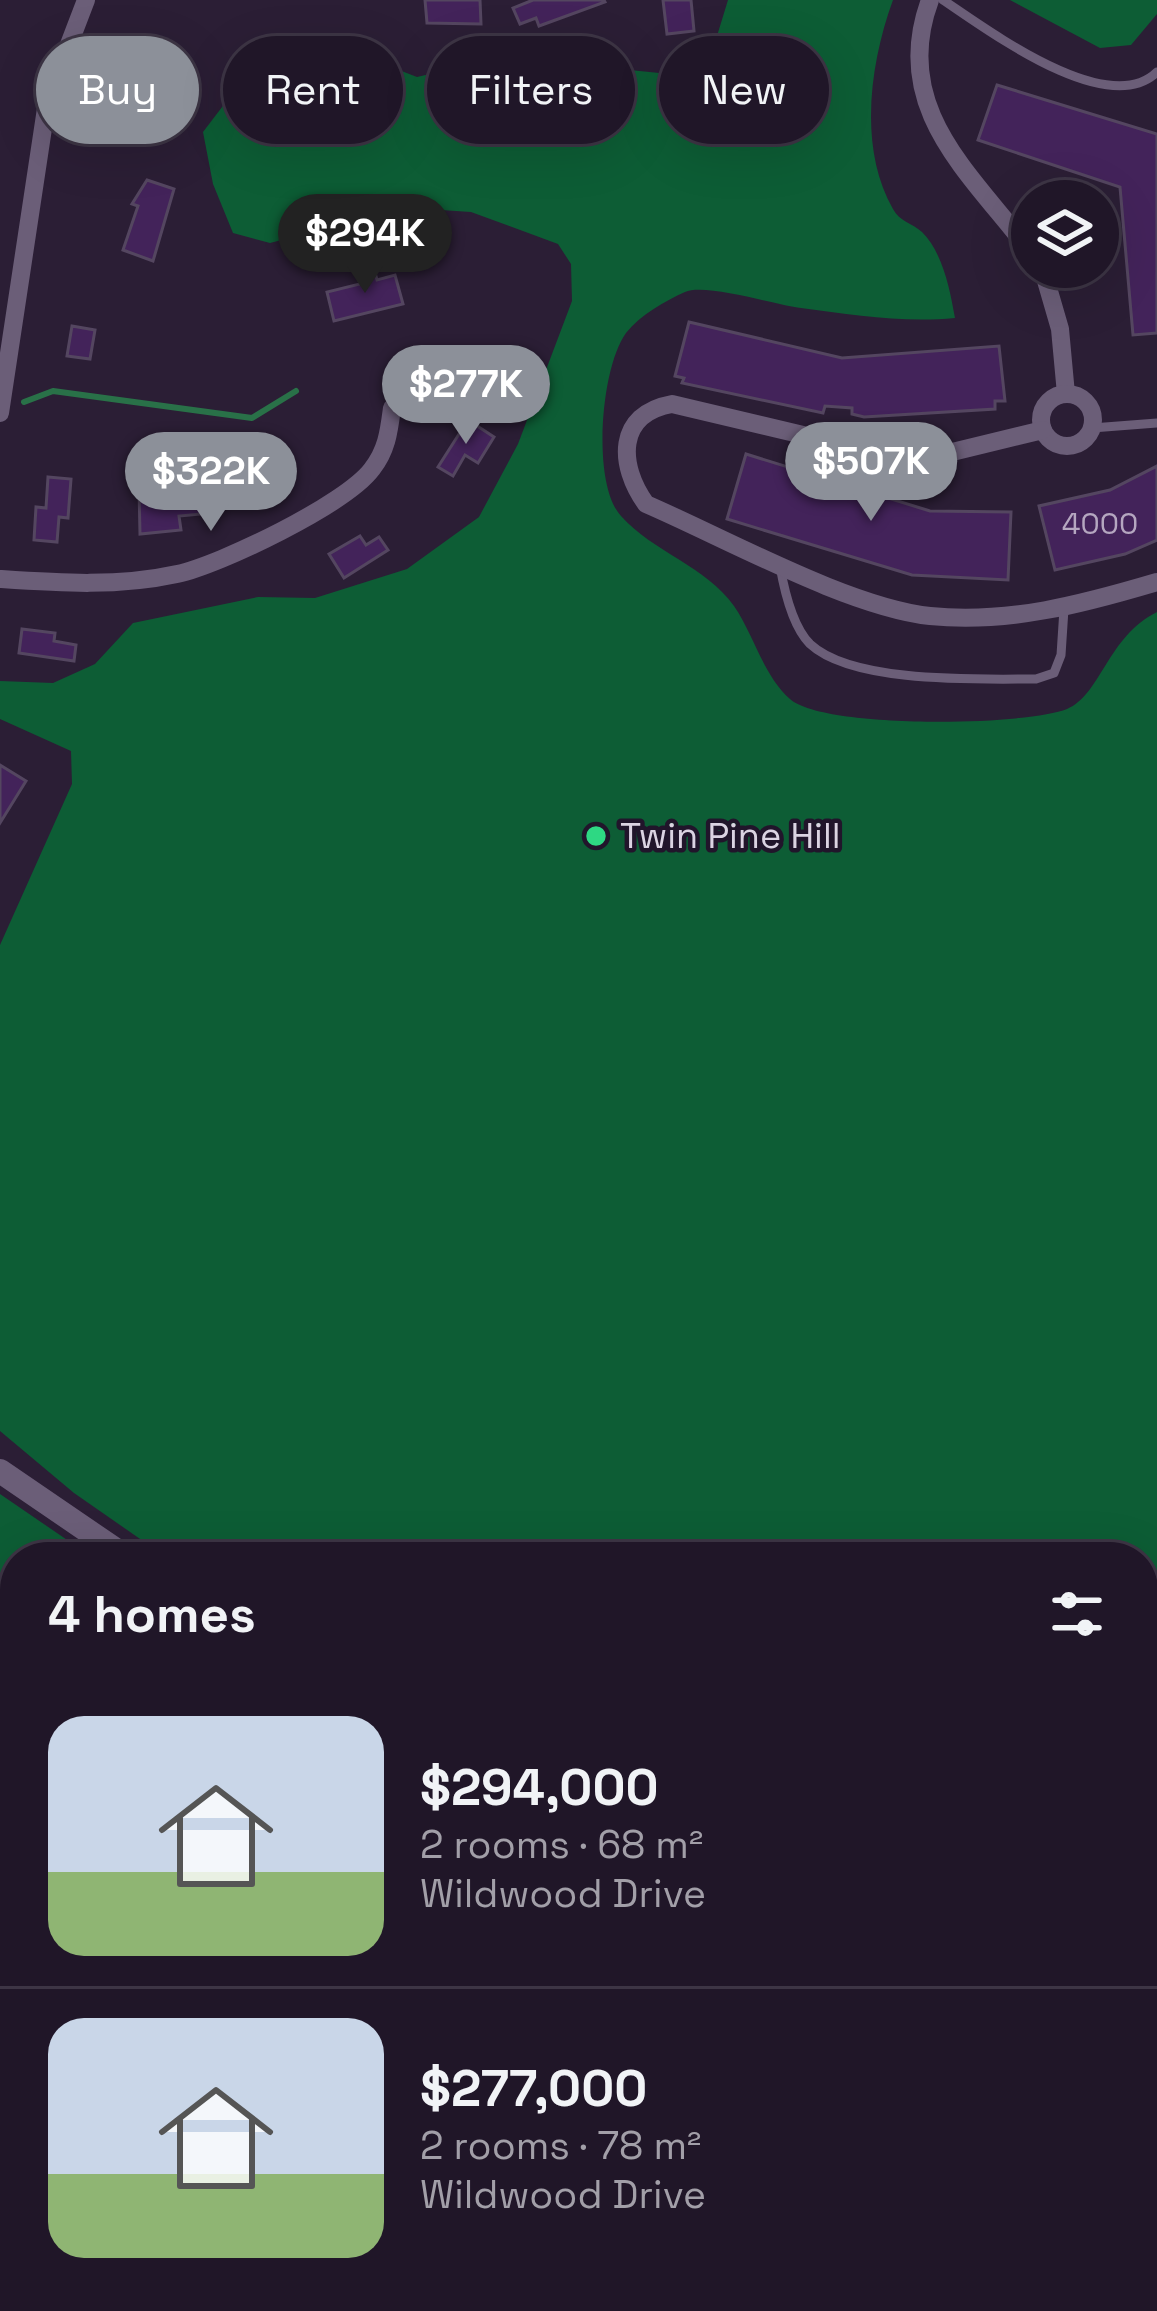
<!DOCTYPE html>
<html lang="en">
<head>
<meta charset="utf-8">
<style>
	body { margin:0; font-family:"Space Grotesk",sans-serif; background:#281f30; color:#f1f3f6; height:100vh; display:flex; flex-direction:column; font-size:45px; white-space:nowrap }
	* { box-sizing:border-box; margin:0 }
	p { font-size:39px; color:#a29fa8 }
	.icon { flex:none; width:66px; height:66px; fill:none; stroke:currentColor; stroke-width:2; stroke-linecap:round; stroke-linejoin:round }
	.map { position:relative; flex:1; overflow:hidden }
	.details { position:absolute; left:0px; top:1542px; width:1158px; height:771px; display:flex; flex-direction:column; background:#201628; border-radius:48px 48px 0 0; box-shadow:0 12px 48px #0002,0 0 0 3px #3d3545 }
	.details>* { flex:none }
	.guide { position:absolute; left:36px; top:36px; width:1086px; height:108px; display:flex; gap:24px }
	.tools { position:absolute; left:1011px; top:180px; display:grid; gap:24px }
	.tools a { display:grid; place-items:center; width:108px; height:108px; border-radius:50%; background:#201628; box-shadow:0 12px 48px #0002,0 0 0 3px #3d3545; font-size:60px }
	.price { position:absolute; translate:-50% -102px; padding:0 27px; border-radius:42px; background:#8c9099; color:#fff; font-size:39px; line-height:78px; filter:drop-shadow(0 3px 6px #0008) }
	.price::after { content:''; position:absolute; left:50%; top:72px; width:36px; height:27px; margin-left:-18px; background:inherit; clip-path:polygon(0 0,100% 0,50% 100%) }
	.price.selected { background:#222; color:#fff }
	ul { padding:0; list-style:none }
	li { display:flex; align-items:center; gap:36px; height:300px; padding:0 48px }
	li+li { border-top:3px solid #3d3545 }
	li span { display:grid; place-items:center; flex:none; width:336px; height:240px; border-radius:36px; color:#555 }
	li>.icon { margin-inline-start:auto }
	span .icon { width:144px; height:144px; fill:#fffc; stroke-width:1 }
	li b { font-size:51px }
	h2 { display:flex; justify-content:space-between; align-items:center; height:144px; padding:0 48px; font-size:51px }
	.chip { padding:0 42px; border-radius:54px; background:#201628; box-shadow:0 12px 48px #0002,0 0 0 3px #3d3545; font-size:42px; line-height:108px }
	.chip.selected { background:#8c9099; color:#fff }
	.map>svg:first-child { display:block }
	.forest { fill:#0d5d35 }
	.water { fill:#297148 }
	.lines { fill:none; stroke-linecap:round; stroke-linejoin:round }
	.stream { stroke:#297148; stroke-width:6 }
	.building { fill:#43235a; stroke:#544660; stroke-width:3 }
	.service { stroke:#6b5e78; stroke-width:9 }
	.minor { stroke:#6b5e78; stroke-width:18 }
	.tertiary { stroke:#6b5e78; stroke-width:24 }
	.poi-dot { fill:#2ed883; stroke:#21152b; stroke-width:4.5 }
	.labels { text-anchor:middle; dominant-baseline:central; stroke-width:9; stroke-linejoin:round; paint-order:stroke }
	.number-label { font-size:30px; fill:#b5a7c0 }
	.poi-label { font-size:36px; fill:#dbd3e2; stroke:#21152b; text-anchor:start }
</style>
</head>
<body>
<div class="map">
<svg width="1157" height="2311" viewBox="0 0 1157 2311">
	<rect width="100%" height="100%" fill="#2b1e35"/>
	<g class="forest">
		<path d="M728,0H893C870,63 858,148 893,209C899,221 912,223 922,232C943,253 950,290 955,318C904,323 852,315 801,308C775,305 706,283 685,292C665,301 640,315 626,333C601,367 591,483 621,516C653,552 706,566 734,606C754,635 763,675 790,699C823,729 1025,726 1067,709C1101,695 1107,637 1157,612V2311H1093L1089,2298H1143V1557H166L74,1493L0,1431V945L72,784L71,751L0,719V681L53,683L95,664L133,623L258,597L315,598L407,569L479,517L518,444L572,301L571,264L558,244L471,212L426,209L366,218L270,243L233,233L213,184L203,132L270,44L306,34L417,77L473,64L531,60L679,75L713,49Z"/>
		<path d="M1010,0H1157V14L1131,45L1100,48Z"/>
		<path d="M0,1494L92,1557H15V1979L0,1981Z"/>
		<path d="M131,2298H399L411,2311H123Z"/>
		<path d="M611,2298H777L783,2311H597Z"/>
	</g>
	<path class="water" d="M399,2298H611L597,2311H411Z"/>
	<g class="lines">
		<g class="stream">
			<path d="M24,402L53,391L252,418L296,391"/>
			<path d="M603,2298L679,2311"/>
		</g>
	</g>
	<g class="building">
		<path d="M425,0H480L481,24L427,23Z"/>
		<path d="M533,0H604L605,2L539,26L536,18L520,24L513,8Z"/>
		<path d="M663,0H691L694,31L667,34Z"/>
		<path d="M148,68L185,70L184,95L147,93Z"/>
		<path d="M997,85L1157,134V333L1133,335L1120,187L978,140Z"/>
		<path d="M147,180L174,189L153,261L123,250L138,206L132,204Z"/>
		<path d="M374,269L377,280L395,275L403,304L334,321L327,292L360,284L357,273Z"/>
		<path d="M689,322L842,358L999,346L1005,401H995V409L864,417L852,414V408L825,406L823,413L682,383L684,378L675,376Z"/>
		<path d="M72,326L95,330L90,359L67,356Z"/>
		<path d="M496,347L502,386L466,391L460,353Z"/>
		<path d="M468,420L494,437L478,463L465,455L453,476L438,467Z"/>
		<path d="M277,445L295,468L257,490L254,483L211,508L212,513L179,516L181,530L140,534L139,488L215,482Z"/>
		<path d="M746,454L930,511L1011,512L1008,580L912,575L727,519Z"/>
		<path d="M1157,466V540L1125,554L1055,570L1039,506L1110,490Z"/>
		<path d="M48,477L71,479L68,518L59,517L57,542L34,540L36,507L46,508Z"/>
		<path d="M360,536L366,545L379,537L388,550L344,578L329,554Z"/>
		<path d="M22,629L55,633L54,641L76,645L74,661L19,653Z"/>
		<path d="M0,765L26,781L0,823Z"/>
	</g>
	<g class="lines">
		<g class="service">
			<path d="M943,0C988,30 1108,120 1157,72"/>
			<path d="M1092,428L1157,423"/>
			<path d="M780,566C784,589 793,627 810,644C853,684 980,679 1036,679L1054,673L1061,655L1064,609"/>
		</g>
		<g class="minor">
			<path d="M930,0C889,110 974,176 1032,254"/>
			<path d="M1042,267L1060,329L1066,394"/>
			<circle cx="1067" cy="420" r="26"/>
			<path d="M0,413L47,102L86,0"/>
			<path d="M1043,430L940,455L883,454L672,404C616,414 618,465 646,504C725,538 848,607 930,616C1008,624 1083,604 1157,582"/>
			<path d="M0,579C60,583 118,587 177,574C220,565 346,504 372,469C387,450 389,431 392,408"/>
			<path d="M0,2017L8,2037L0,2060"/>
		</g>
		<g class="tertiary">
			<path d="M0,1471L126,1557"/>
			<path d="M939,2298L949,2311"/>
		</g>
	</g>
	<circle class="poi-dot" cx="596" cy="836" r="12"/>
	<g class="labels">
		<g class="number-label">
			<text x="1100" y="523">4000</text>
		</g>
		<g class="poi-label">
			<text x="620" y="836">Twin Pine Hill</text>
		</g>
	</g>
</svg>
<div class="tools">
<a><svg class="icon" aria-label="layers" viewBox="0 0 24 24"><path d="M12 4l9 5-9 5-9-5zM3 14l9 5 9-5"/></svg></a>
</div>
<b class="price selected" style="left:365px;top:296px">$294K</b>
<b class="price" style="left:466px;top:447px">$277K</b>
<b class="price" style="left:871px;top:524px">$507K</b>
<b class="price" style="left:211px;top:534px">$322K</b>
<div class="guide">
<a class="chip selected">Buy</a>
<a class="chip">Rent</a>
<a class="chip">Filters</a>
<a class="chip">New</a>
</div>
<section class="details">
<h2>4 homes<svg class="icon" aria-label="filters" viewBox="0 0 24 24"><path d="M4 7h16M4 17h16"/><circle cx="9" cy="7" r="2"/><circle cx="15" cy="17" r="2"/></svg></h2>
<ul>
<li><span style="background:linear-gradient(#c9d6e8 65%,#8fb573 0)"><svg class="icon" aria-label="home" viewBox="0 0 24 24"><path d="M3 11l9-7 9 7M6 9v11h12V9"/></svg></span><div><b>$294,000</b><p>2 rooms · 68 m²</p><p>Wildwood Drive</p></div></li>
<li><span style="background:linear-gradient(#c9d6e8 65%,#8fb573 0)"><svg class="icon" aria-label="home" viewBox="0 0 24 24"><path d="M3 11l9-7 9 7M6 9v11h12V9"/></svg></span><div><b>$277,000</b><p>2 rooms · 78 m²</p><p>Wildwood Drive</p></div></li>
</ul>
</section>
</div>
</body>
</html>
